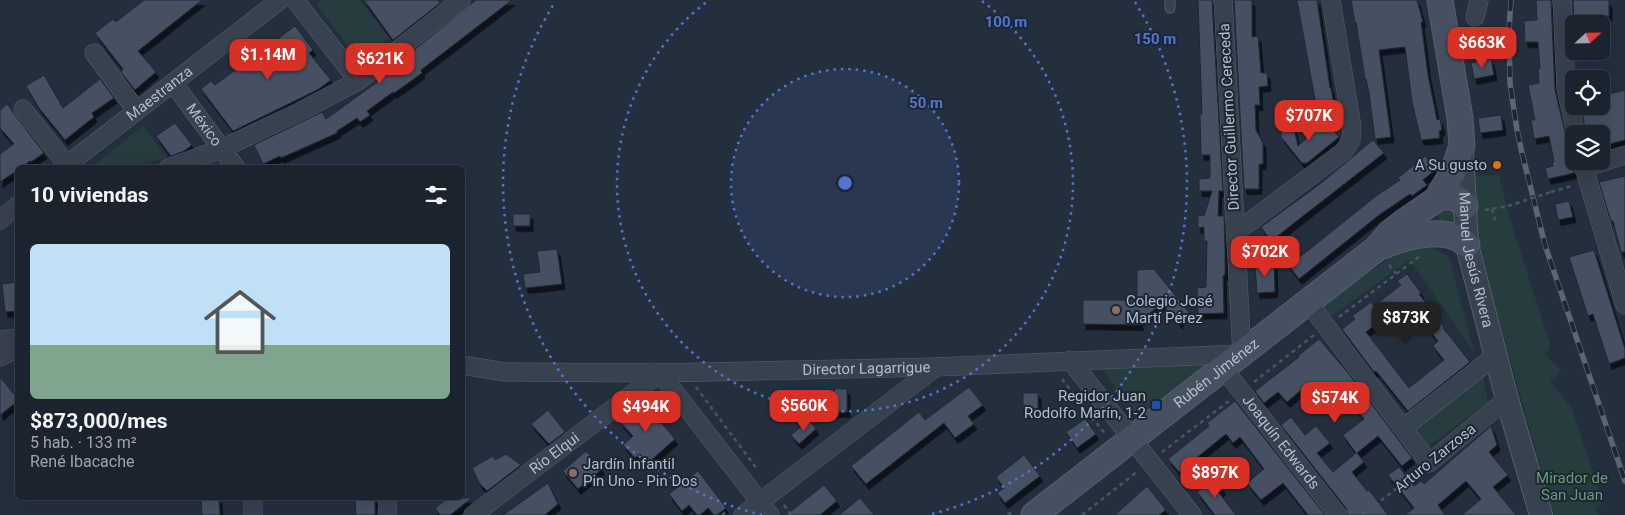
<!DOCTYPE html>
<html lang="es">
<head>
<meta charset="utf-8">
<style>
	body { margin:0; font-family:Roboto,sans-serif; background:#282f3a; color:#f1f3f6; height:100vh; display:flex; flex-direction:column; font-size:19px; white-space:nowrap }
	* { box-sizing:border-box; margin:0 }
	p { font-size:16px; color:#a0a4aa }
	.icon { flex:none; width:28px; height:28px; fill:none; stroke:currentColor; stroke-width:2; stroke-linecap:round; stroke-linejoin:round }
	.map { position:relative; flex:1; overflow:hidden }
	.details { position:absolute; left:15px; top:165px; width:450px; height:335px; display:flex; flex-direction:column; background:#1b232e; border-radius:8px; box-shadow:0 5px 20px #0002,0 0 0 1px #39404a }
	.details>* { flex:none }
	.needle { width:32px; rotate:68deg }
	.buttons { position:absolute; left:1565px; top:15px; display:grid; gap:10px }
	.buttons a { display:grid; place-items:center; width:45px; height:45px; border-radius:8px; background:#1b232e; box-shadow:0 5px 20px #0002,0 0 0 1px #39404a; font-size:25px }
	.price { position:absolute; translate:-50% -42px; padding:0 11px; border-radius:10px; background:#d93025; color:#fff; font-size:16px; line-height:32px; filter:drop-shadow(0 1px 2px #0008) }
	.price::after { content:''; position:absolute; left:50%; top:30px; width:15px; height:11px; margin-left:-8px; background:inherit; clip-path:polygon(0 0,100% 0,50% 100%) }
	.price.on { background:#222; color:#fff }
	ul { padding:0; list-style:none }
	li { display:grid; align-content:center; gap:10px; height:265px; padding:0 15px }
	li+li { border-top:1px solid #39404a }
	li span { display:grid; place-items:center; height:155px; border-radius:8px; color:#555 }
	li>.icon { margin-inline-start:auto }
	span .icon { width:90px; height:90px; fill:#fffc; stroke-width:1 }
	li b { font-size:21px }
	h2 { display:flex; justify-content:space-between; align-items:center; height:60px; padding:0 15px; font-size:21px }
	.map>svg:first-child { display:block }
	.green { fill:#263c3f }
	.building { fill:#455162; stroke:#1f2835; fill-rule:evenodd; filter:url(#shadow) }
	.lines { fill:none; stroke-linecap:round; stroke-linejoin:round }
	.service-casing { stroke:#565f6c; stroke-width:11 }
	.minor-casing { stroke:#565f6c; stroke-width:19 }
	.tertiary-casing { stroke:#565f6c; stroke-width:24 }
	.secondary-casing { stroke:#565f6c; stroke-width:27 }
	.path { stroke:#44595c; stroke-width:2.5; stroke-dasharray:4 4; stroke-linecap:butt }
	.service { stroke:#38414e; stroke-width:9 }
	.minor { stroke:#38414e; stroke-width:18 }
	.tertiary { stroke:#38414e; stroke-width:22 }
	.secondary { stroke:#465061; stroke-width:25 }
	.rail-casing { stroke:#5a6575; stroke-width:5.5 }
	.rail { stroke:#1d2633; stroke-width:4; stroke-dasharray:11; stroke-linecap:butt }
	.path-bridge { stroke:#44595c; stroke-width:2.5; stroke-dasharray:4 4; stroke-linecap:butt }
	.ring { fill:none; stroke:#5274d3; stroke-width:2.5; stroke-dasharray:2.5 5 }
	.food-dot { fill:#e8710a; stroke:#1d2633; stroke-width:2 }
	.education-dot { fill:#8d6e63; stroke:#1d2633; stroke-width:2 }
	.transit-dot { fill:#1a4fb4; stroke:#1d2633; stroke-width:2 }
	.labels { text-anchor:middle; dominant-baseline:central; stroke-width:4; stroke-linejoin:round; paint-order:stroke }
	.street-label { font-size:15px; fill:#b4bcc9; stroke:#1d2633 }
	.poi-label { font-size:15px; fill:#b4bcc9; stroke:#1d2633; text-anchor:end }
	.park-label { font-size:15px; fill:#6b9a76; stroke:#1d2633 }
	.centre { fill:#5274d3; stroke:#1d2633; stroke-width:2.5 }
	.ring-label { font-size:15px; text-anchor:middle; font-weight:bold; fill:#5274d3; stroke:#1d2633; stroke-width:4; stroke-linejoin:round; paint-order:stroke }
</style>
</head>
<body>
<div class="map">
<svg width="1625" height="515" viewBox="0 0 1625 515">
	<defs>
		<filter id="shadow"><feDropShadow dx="3" dy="5.5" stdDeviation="0" flood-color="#0009"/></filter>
	</defs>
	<rect width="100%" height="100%" fill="#242f3e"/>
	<g class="green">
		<path d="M321,0H360L389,38L360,61L316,4Z"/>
		<path d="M143,126L167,158L131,167H92Z"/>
		<path d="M1499,175L1508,213L1550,344L1549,350L1544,354L1561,370L1550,381L1572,409L1602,499L1601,504L1595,510L1598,515H1554L1478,245L1475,176Z"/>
		<path d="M1442,209H1454L1455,224L1453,226L1441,223C1437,218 1438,213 1442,209Z"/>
		<path d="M1417,246C1430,247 1438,249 1449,257L1474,352L1410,260L1327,319L1319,308L1404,248Z"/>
		<path d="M1210,362L1138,418L1100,366Z"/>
		<path d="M1483,376L1488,402L1425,449L1412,432Z"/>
	</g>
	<g class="building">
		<path d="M144,0H202L138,51L156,72L135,90L121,72L123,69L95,33L113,19L116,22Z"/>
		<path d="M364,0H438L440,3L393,40Z"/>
		<path d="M476,0H512L421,70L422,73L411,81L394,93L393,92L367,111L370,115L360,122L357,118L337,131V133L281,158L280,156L263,164L254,145L322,112L326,119L383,78L382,76Z"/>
		<path d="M1198,0H1212L1223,191H1219L1218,216H1224L1225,249V275L1223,276L1224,313L1198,314L1197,288L1206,287L1207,241H1204V227L1198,228V215L1204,216L1212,191H1199V179L1210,178V155H1201L1200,114H1202Z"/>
		<path d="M1234,0H1252V37L1258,36L1261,73H1267L1268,86L1259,87L1260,105H1255L1256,130L1263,143V164H1259V189H1244Z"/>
		<path d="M1297,0H1317L1330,88H1331L1335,113L1318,116Z"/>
		<path d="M1351,0H1417L1423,22H1421L1428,75L1437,120L1440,119L1442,130L1439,131L1440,138L1421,140L1412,102L1405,47L1379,50L1391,137L1375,139L1369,93L1366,79H1365L1356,22L1355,23Z"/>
		<path d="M1536,0H1551L1555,90L1566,136L1571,143L1567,144L1574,173L1548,179L1545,168L1553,166L1552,163L1554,162L1549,136L1534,139L1531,120H1535L1528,85L1539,83L1538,69L1540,68L1538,42H1525L1524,21L1537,20Z"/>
		<path d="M1573,0H1607L1609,2V16H1595V24L1574,25Z"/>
		<path d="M295,26L313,50L309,53L331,80L317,90L233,131L201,89L211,81L215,85L245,63L242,59L252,52L255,56Z"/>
		<path d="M1491,59L1494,75L1474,79L1471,63Z"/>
		<path d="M44,75L63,108L100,79L114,98L92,113L94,117L65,140L39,108L26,86Z"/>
		<path d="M1625,90V140L1601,146V134H1586L1581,106H1601V96Z"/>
		<path d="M7,104L44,153L31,162L30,161L20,168H18V170L0,182V154L14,144L0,128V110Z"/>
		<path d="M1501,115L1503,130L1480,133L1478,118Z"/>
		<path d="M1326,121L1339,137L1307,163H1302L1281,137V127L1293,124L1298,146Z"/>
		<path d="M175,123L192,145L184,151L171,156L156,136Z"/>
		<path d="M1373,140L1384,153L1271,241L1261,227L1320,184Z"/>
		<path d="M1425,156L1436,169L1423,180L1427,185L1412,196L1410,194L1379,215L1299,279L1286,262H1293L1310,249L1376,196L1400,180L1398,178Z"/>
		<path d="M1625,176V252H1621L1613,221H1611L1599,182Z"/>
		<path d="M1569,201L1573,217L1558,220L1555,204Z"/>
		<rect x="513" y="214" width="17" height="12"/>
		<path d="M557,249L562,284L525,288L523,274L540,272L537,251Z"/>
		<path d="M1594,250L1625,349V358L1609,364L1593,314L1588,316L1569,257Z"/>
		<path d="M1274,263L1275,292L1257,293L1255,265Z"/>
		<path d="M1154,269L1190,314H1180V324L1162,304L1139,321L1141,325L1083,324V300H1137V270Z"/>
		<path d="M1407,274L1421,293L1419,294L1444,327L1443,328L1470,362L1408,411L1376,371L1374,372L1342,329L1355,319L1352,316L1371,302L1374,306L1401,285L1397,281ZM1397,308L1411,326L1420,318L1438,341L1433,346L1444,360L1409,388L1366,332Z"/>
		<path d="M18,282V311L5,312L2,284Z"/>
		<path d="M1319,339L1349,374L1412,458L1402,466L1378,436L1357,453L1364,462L1352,472L1367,491L1369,490L1388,515H1348L1346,508L1281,425L1291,417L1305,435L1316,426L1330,443L1317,453L1333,472L1356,453L1343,435L1364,419L1345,395L1335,403L1325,390L1317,397L1307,385L1287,402L1278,392L1264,403L1255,391L1299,357L1298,356Z"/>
		<path d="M0,377L18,399V401L0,415Z"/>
		<path d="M969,387L983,405L968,416L974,424L955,438L944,423L866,484L851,466L919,412L925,420Z"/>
		<path d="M834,389H847V412H829L828,396H834Z"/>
		<rect x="1023" y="393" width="15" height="16"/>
		<path d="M643,401L675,439L648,463L640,454L635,458L623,445L633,436L620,422Z"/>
		<path d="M1235,401L1325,515H1308L1283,483L1261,500L1247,483L1264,469L1240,437L1233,443L1226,434L1179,472L1168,459L1209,426L1207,423Z"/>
		<path d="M548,410L565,432L549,444L531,424Z"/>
		<path d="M1085,419L1096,434L1077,448L1066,432Z"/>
		<path d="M809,420L816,429L799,444L791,435Z"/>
		<path d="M1491,426L1497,445L1489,452L1508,475L1493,487L1516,515H1462L1481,499L1466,481L1438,505L1445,515H1405L1414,508L1388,475L1399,467L1414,486L1421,481L1424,484Z"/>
		<path d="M586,451L602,469L578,489L563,471Z"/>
		<path d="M506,454L521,465L487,491L480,484L472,468L493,456L495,460Z"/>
		<path d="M1024,455L1040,476L1005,503L997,493L1004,488L996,477Z"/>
		<path d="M698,471L726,508L717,515H714L708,508L700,515H697L689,505L682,511L669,494Z"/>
		<path d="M1214,478L1223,489L1219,493L1236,515H1215L1197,492Z"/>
		<path d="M548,483L558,504L545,515H503Z"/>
		<path d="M824,485L837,501L820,515H786Z"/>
		<path d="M1147,486L1166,510L1159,515H1115Z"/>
		<path d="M201,498H219L220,515H202Z"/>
		<path d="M355,498H375V515H356Z"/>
		<path d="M448,498H472L450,515H440L435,508Z"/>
		<path d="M860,498L874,515H839Z"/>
	</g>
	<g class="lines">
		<defs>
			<path id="service" d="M1170,0V8"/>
			<g id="minor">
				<path d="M295,0L358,81"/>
				<path d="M1562,0L1566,89L1576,134"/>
				<path d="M1475,17L1479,0"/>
				<path d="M94,53L137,111"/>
				<path id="s1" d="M173,83L236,168"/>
				<path d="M23,109L67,165"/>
				<path d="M1582,161L1625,305"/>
				<path id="s2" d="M63,168L280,0"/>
				<path d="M168,168L221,149L301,111L358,81L461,0"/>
				<path d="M1583,168L1625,155"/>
				<path d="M0,220L18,205"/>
				<path d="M1235,233L1344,151L1351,140L1352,127L1331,0"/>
				<path d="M1308,302L1429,463L1507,399"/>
				<path d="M0,340L18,338"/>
				<path d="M0,357L18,348"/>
				<path d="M1070,360L1192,515"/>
				<path id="s3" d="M462,365L505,372L660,373L936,367L1242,354L1223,0"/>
				<path id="s4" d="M1223,368L1338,515"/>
				<path d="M1403,428L1495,356"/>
				<path d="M253,498V515"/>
				<path d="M387,515L388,498"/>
				<path id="s5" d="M473,515L660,373L770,515"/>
				<path d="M743,515L936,367"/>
			</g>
			<g id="tertiary">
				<path id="s6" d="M1462,149L1467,245L1507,399L1541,515"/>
			</g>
			<g id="secondary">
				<path d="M1437,199C1448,195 1458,196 1465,206"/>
				<path d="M1383,246C1405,236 1449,225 1467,245"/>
				<path id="s7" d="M1034,515L1376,249L1389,234L1405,221L1437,199L1454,170L1462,145L1460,118L1440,0"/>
			</g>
		</defs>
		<use href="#service" class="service-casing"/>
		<use href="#minor" class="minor-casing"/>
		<use href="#tertiary" class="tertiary-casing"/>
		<use href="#secondary" class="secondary-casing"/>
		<g class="path">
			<path d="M1551,192L1572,186"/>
			<path d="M1492,209L1495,220"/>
			<path d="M1485,210L1508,206"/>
			<path d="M1389,265L1396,274"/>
			<path d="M1339,317L1420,256"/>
			<path d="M1062,379L1106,435"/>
			<path d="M1254,382L1314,335"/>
			<path d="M696,387L757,469"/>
			<path d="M1162,452L1229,401"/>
			<path d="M784,505L791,515"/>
			<path d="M722,515L727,511"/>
			<path d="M1008,515L1014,510"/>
			<path d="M1082,515L1138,471"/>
			<path d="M1362,515L1417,473"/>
		</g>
		<use href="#service" class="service"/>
		<use href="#minor" class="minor"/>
		<use href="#tertiary" class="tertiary"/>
		<use href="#secondary" class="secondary"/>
		<defs>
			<path id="rail" d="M1511,0L1509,30L1510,83L1517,130L1522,153L1545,245L1625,481"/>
		</defs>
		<use href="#rail" class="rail-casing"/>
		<use href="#rail" class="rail"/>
		<path class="path-bridge" d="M1508,206L1551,192"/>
	</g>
	<circle cx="845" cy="183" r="114" fill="#5274d3" fill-opacity=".12"/>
	<g class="ring">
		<circle cx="845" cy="183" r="114"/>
		<path d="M982 1A228 228 0 1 1 708 1"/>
		<path d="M762 515A342 342 0 0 1 555 2M1135 2A342 342 0 0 1 928 515"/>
	</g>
	<circle class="food-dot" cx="1497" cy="165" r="5"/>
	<g class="education-dot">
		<circle cx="1116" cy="310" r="5"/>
		<circle cx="573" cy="473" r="5"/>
	</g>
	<rect class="transit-dot" x="1151" y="400" width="10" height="10" rx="2.5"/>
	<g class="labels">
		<g class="street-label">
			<text stroke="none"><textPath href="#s2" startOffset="122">Maestranza</textPath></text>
			<text transform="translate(1229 117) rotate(-93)">Director Guillermo Cereceda</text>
			<text stroke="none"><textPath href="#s1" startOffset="52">México</textPath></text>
			<text stroke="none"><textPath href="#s6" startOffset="112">Manuel Jesús Rivera</textPath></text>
			<text stroke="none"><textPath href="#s3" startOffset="405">Director Lagarrigue</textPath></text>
			<text stroke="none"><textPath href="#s7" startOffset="231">Rubén Jiménez</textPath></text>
			<text stroke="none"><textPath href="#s4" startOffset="94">Joaquín Edwards</textPath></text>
			<text stroke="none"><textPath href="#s5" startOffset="102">Río Elqui</textPath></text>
			<text transform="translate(1435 458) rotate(-39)">Arturo Zarzosa</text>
		</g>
		<g class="poi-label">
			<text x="1487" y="165">A Su gusto</text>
			<text x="1126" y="301" text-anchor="start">Colegio José<tspan x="1126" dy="17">Martí Pérez</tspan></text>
			<text x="1146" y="396">Regidor Juan<tspan x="1146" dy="17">Rodolfo Marín, 1-2</tspan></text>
			<text x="583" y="464" text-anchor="start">Jardín Infantil<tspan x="583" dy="17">Pin Uno - Pin Dos</tspan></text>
		</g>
		<g class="park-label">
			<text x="1572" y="478">Mirador de<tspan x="1572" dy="17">San Juan</tspan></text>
		</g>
	</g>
	<circle cx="845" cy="183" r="8" class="centre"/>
	<g class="ring-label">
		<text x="1006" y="27">100 m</text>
		<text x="1155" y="44">150 m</text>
		<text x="926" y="108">50 m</text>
	</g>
</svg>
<div class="buttons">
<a><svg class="needle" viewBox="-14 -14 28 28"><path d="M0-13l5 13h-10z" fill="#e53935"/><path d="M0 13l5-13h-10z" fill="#a0a4aa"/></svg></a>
<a><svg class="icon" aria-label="locate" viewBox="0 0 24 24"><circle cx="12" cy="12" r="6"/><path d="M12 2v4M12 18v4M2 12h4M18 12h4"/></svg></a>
<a><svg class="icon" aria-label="layers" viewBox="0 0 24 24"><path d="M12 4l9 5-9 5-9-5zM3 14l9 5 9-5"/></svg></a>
</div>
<b class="price" style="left:1482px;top:69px">$663K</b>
<b class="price" style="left:268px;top:81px">$1.14M</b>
<b class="price" style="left:380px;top:85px">$621K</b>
<b class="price" style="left:1309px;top:142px">$707K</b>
<b class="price" style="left:1265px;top:278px">$702K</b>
<b class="price on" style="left:1406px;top:344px">$873K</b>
<b class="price" style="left:1335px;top:424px">$574K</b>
<b class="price" style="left:804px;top:432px">$560K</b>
<b class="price" style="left:646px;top:433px">$494K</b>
<b class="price" style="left:1215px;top:499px">$897K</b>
<section class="details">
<h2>10 viviendas<svg class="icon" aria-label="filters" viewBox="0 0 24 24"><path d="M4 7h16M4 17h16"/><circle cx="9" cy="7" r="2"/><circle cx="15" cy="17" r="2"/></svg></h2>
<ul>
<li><span style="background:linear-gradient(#bfe0f5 65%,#7fa58c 0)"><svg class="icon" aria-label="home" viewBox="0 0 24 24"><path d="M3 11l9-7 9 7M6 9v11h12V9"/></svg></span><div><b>$873,000/mes</b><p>5 hab. · 133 m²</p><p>René Ibacache</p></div></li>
</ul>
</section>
</div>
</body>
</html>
